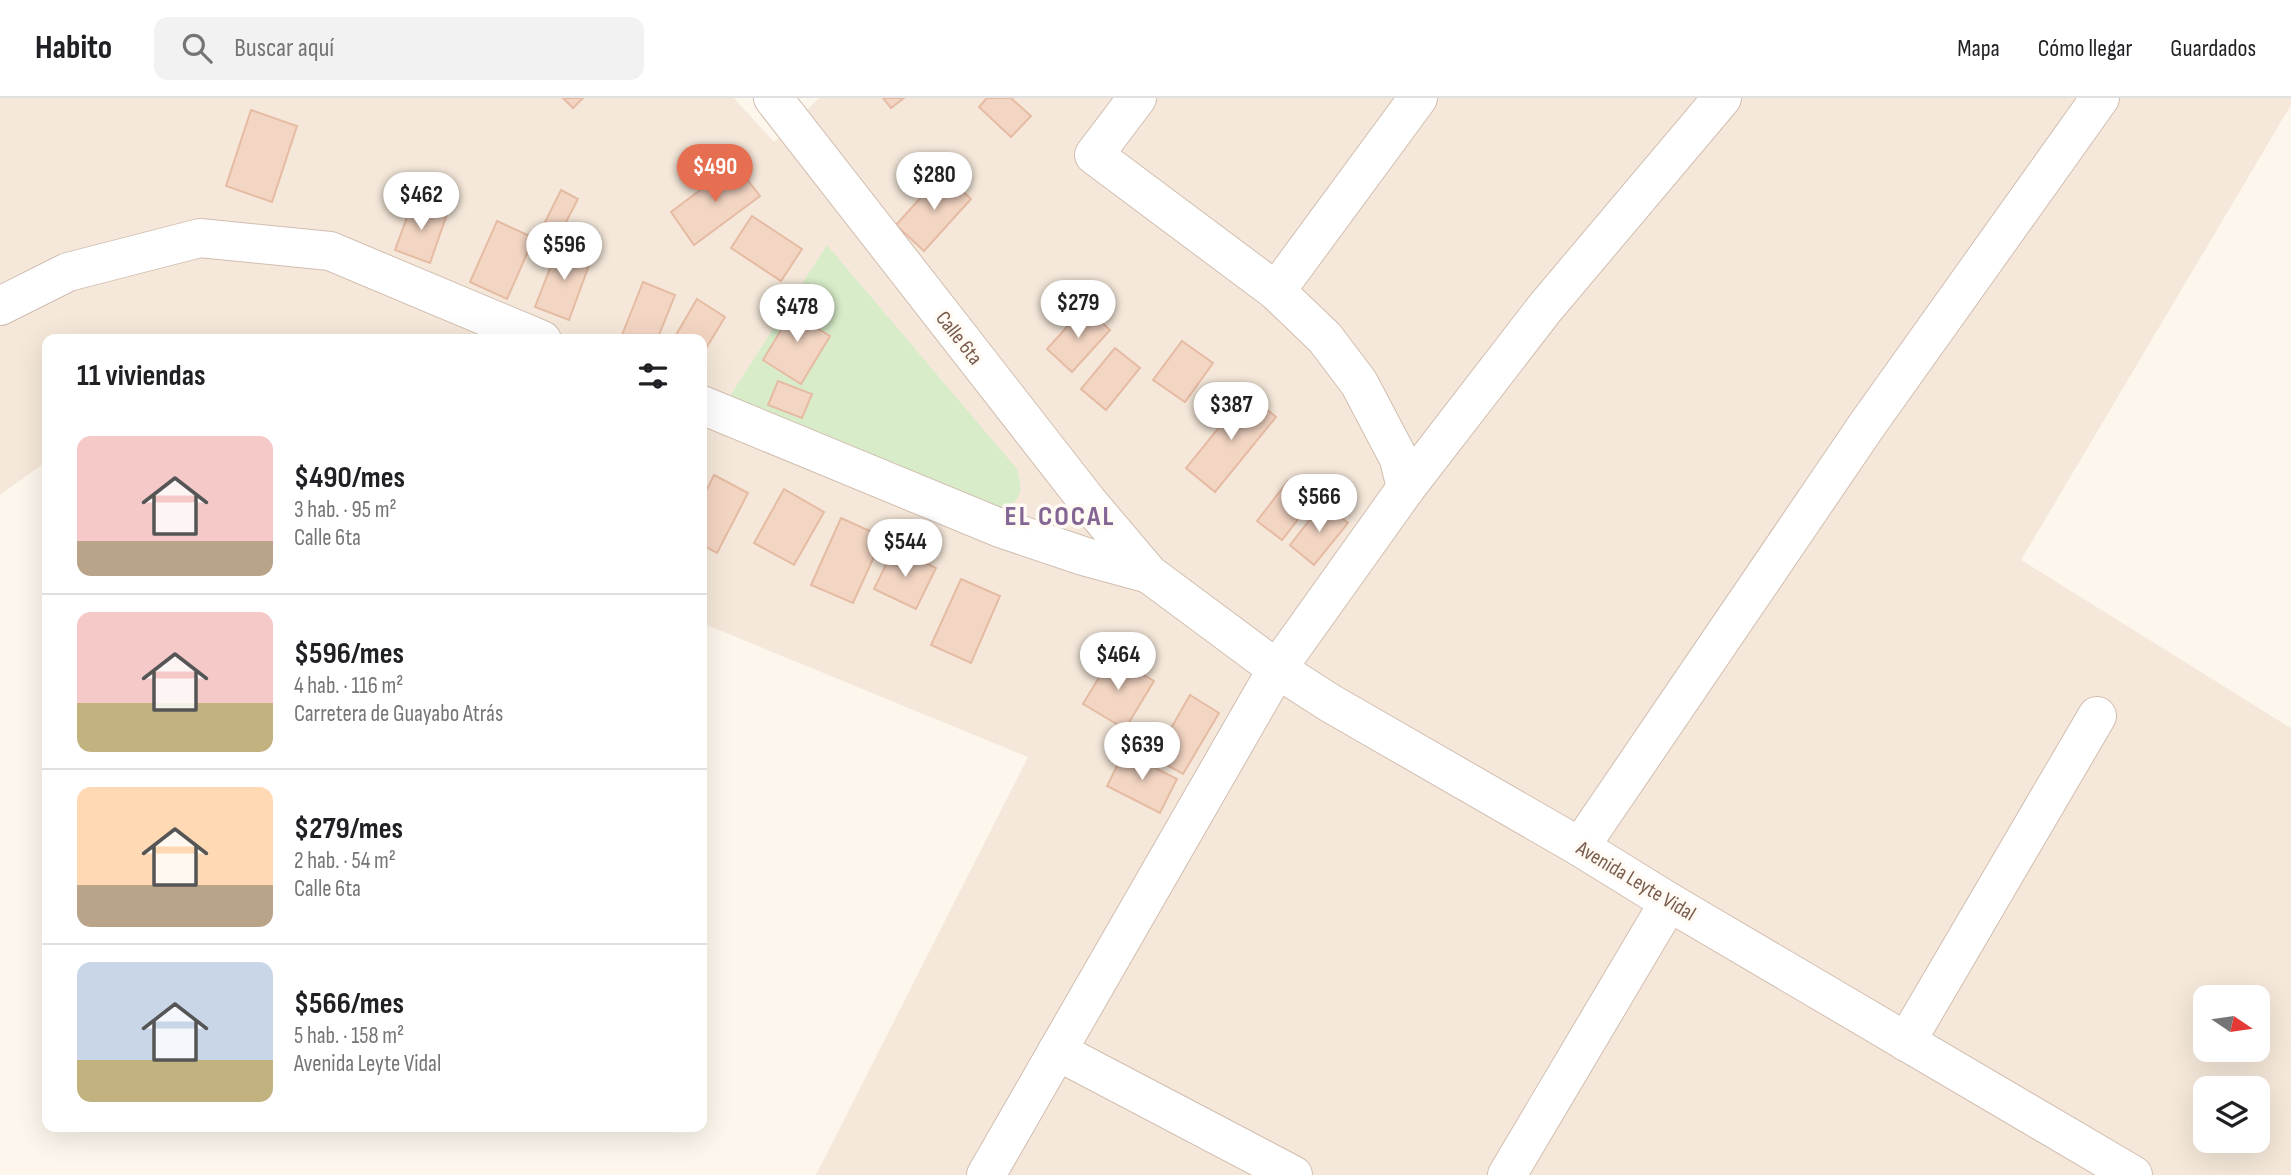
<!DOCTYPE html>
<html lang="es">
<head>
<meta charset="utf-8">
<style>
	body { margin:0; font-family:"Sofia Sans Condensed",sans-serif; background:#f2f2f2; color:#202124; height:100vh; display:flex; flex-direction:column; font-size:26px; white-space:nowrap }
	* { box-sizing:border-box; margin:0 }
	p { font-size:23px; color:#757577 }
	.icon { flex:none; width:38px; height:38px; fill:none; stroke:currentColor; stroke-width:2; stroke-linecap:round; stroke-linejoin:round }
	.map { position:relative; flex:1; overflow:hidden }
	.side { position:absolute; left:42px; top:236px; width:665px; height:798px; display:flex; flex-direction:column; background:#fff; border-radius:14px; box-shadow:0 7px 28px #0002 }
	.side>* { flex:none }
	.needle { width:46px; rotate:103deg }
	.buttons { position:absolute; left:2193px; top:887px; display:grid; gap:14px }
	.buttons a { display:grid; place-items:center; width:77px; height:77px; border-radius:14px; background:#fff; box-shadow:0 7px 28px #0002; font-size:35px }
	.price { position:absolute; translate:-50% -60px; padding:0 16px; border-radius:24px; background:#fff; color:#222; font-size:23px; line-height:46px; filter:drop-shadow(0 2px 4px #0008) }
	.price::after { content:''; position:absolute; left:50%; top:42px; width:21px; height:16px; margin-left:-10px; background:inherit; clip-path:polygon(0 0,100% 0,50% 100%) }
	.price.current { background:#e76f51; color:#fff }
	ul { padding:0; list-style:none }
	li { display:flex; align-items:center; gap:21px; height:175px; padding:0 35px }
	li+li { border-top:2px solid #e0e0e0 }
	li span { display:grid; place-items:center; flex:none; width:196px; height:140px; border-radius:14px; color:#555 }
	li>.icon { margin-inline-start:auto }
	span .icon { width:84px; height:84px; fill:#fffc; stroke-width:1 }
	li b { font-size:30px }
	h2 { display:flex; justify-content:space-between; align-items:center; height:84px; padding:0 35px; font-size:30px }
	header { display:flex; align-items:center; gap:42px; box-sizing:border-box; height:98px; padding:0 35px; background:#fff; border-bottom:2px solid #e0e0e0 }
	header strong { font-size:33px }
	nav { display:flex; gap:38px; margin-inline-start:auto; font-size:24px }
	.search { width:490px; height:63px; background:#f2f2f2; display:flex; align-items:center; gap:18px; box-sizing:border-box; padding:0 24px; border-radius:14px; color:#757577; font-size:26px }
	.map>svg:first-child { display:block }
	.residential { fill:#f5e8da; fill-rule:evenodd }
	.green { fill:#d8ecc9 }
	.building { fill:#f3d5c3; stroke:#e6bba3; stroke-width:2 }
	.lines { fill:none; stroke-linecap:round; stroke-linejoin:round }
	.minor-casing { stroke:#d1beb0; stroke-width:40 }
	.minor { stroke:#fff; stroke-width:38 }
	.labels { text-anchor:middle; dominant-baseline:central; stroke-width:7; stroke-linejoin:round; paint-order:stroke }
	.street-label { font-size:21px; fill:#7a5c4d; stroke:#fffaf3 }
	.district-label { font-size:28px; font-weight:bold; letter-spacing:2px; fill:#846695; stroke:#fffaf3 }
</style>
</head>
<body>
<header>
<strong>Habito</strong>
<div class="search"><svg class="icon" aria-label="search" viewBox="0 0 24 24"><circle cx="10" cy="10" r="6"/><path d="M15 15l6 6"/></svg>Buscar aquí</div>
<nav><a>Mapa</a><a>Cómo llegar</a><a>Guardados</a></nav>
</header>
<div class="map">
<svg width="2291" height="1077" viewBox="0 0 2291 1077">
	<rect width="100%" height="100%" fill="#fdf6ec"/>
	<path class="residential" d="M0,0H734L774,44L819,0H2291V7L2021,462L2291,630V1077H816L1028,659L702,525V242H47V363L0,397ZM2205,900H2258V952H2205ZM2205,990H2258V1043H2205Z"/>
	<path class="green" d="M827,147L1017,371C1023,395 1023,400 1001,414L726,304Z"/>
	<g class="building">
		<path d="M563,0H583L573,10Z"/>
		<path d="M883,0H904L891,10Z"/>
		<path d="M987,0H1011L1031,18L1011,39L979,9Z"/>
		<path d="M251,12L297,28L272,104L226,88Z"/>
		<path d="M735,66L760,98L694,147L671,114Z"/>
		<path d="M943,75L971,101L924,153L896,127Z"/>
		<path d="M561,92L578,101L562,132L545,124Z"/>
		<path d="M413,103L447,116L430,165L395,152Z"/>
		<path d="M752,118L802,151L781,183L731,150Z"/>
		<path d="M497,123L534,140L507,201L470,184Z"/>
		<path d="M559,147L592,159L569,222L535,209Z"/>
		<path d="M643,184L675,197L657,242H620Z"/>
		<path d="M802,197L812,203L802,221L830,238L801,286L763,262Z"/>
		<path d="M697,201L725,219L702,257V242H673Z"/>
		<path d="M1085,209L1110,232L1072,274L1047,251Z"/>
		<path d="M1182,243L1213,265L1185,304L1153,282Z"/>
		<path d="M1115,250L1140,270L1106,312L1081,291Z"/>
		<path d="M778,283L812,296L802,320L768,307Z"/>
		<path d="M1247,295L1276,319L1215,394L1186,370Z"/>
		<path d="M714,377L748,395L717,455L702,447V401Z"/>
		<path d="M1288,383L1313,402L1282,442L1257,423Z"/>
		<path d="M784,391L824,414L794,467L754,445Z"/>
		<path d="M1323,405L1348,425L1314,467L1290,447Z"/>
		<path d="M841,420L883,439L853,505L811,487Z"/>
		<path d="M894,450L936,470L916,511L874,491Z"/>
		<path d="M961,481L1000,498L971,565L931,547Z"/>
		<path d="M1112,558L1154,583L1125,631L1083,606Z"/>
		<path d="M1190,597L1219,615L1183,676L1154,660Z"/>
		<path d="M1124,654L1177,681L1160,715L1107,688Z"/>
	</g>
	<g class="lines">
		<defs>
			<g id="minor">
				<path d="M773,0L1088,404L1149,476L1277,571L1330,605L1580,749L1669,804L2133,1077"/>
				<path d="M1137,0L1094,57L1276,193L1325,240L1359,285L1399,361L1406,390"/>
				<path d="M1276,193L1418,0"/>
				<path d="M0,208L68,174L200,140L330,153L542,242"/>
				<path d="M702,307L1000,430L1083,458L1149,476"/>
				<path d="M1580,749L1867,327L2100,0"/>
				<path d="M1906,944L2097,618"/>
				<path d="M1057,953L1293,1077"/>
				<path d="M986,1077L1277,571L1406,390L1545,210L1722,0"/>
				<path d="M1507,1077L1669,804"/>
			</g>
		</defs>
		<use href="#minor" class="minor-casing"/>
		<use href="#minor" class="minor"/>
	</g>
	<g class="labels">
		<g class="street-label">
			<text transform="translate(959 240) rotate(52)">Calle 6ta</text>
			<text transform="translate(1636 783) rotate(31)">Avenida Leyte Vidal</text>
		</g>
		<g class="district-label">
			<text x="1060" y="418">EL COCAL</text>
		</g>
	</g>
</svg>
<div class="buttons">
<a><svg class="needle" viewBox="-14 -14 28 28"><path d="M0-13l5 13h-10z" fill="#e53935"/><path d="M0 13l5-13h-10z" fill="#757577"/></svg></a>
<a><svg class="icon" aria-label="layers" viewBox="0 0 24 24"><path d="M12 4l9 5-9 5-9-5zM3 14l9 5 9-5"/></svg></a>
</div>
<b class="price current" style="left:715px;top:106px">$490</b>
<b class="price" style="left:934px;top:114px">$280</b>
<b class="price" style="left:421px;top:134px">$462</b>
<b class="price" style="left:564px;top:184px">$596</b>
<b class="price" style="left:1078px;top:242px">$279</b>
<b class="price" style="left:797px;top:246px">$478</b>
<b class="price" style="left:1231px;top:344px">$387</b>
<b class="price" style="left:1319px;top:436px">$566</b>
<b class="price" style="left:905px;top:481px">$544</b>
<b class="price" style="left:1118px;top:594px">$464</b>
<b class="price" style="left:1142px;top:684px">$639</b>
<section class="side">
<h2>11 viviendas<svg class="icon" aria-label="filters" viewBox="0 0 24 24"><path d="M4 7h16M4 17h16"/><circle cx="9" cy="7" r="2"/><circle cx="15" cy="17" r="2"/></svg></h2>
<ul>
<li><span style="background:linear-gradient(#f6c9c9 75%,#b9a48a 0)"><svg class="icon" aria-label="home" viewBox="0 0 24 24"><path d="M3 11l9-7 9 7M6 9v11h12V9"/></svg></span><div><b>$490/mes</b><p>3 hab. · 95 m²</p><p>Calle 6ta</p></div></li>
<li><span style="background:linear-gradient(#f6c9c9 65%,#c2b280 0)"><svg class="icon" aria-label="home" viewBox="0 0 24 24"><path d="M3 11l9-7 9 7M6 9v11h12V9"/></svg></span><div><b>$596/mes</b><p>4 hab. · 116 m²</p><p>Carretera de Guayabo Atrás</p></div></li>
<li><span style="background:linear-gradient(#ffd9b3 70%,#b9a48a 0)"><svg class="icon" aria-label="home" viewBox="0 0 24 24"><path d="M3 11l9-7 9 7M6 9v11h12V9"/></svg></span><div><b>$279/mes</b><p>2 hab. · 54 m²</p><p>Calle 6ta</p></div></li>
<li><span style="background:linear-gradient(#c9d6e8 70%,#c2b280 0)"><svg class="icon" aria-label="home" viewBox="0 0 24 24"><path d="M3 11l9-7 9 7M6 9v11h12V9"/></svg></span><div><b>$566/mes</b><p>5 hab. · 158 m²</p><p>Avenida Leyte Vidal</p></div></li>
</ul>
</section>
</div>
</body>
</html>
